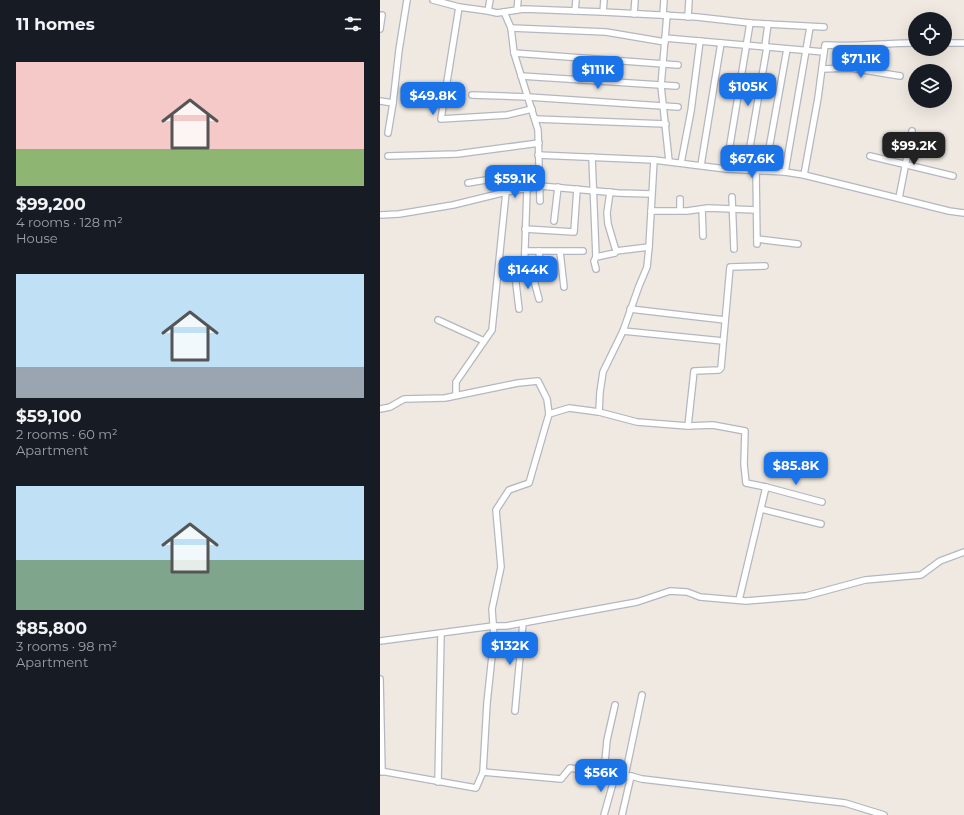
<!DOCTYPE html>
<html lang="en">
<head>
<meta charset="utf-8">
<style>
	body { margin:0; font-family:Montserrat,sans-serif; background:#242831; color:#f1f3f6; height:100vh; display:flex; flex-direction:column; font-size:15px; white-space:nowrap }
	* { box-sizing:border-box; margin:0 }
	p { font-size:13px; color:#9ea1a6 }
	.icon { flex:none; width:22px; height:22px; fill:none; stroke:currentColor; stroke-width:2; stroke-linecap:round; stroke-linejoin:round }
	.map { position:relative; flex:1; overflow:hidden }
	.panel { display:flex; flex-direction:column; background:#171b24; width:380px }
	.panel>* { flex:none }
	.tools { position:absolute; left:528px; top:12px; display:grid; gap:8px }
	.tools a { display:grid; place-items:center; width:44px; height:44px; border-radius:50%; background:#171b24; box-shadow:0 4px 16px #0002; font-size:20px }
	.price { position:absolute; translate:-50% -34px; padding:0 9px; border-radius:8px; background:#1a73e8; color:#fff; font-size:13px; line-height:26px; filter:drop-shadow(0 1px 2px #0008) }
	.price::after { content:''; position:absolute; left:50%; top:24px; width:12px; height:9px; margin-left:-6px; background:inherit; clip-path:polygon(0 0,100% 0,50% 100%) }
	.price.selected { background:#222; color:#fff }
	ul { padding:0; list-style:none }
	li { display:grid; align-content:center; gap:8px; height:212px; padding:0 16px }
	li span { display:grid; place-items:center; height:124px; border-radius:0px; color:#555 }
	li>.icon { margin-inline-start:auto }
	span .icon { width:72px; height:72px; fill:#fffc; stroke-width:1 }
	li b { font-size:17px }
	h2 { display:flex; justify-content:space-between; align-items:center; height:48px; padding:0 16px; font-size:17px }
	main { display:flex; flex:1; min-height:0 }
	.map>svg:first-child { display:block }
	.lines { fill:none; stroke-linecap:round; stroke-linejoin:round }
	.minor-casing { stroke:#b4b7c1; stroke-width:8 }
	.minor { stroke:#fff; stroke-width:5.5 }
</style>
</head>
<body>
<main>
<section class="panel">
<h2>11 homes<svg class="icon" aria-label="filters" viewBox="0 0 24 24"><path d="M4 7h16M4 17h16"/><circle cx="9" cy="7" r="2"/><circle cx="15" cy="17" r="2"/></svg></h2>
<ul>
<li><span style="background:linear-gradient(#f6c9c9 70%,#8fb573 0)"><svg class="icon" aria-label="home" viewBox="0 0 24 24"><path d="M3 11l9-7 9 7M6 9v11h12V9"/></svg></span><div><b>$99,200</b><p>4 rooms · 128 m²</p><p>House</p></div></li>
<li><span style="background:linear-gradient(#bfe0f5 75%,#9aa5b1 0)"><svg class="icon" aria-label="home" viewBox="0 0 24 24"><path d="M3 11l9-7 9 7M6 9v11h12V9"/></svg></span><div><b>$59,100</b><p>2 rooms · 60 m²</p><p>Apartment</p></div></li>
<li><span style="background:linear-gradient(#bfe0f5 60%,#7fa58c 0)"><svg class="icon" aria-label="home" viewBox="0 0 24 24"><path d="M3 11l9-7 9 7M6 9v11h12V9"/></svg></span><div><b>$85,800</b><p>3 rooms · 98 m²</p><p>Apartment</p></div></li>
</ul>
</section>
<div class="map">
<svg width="584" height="815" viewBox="0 0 584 815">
	<rect width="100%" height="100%" fill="#efe9e1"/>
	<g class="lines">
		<defs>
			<g id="minor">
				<path d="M53,0L79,7L108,11L117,13L124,12L131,28L134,53L158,130L160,201"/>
				<path d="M79,7L61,119L127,115L152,109"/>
				<path d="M137,10L138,0"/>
				<path d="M108,11L110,0"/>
				<path d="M195,11L196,0"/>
				<path d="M124,12L144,9L223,12L317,17L370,23L444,27"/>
				<path d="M223,12L224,0"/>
				<path d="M254,14L255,0"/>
				<path d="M283,15L284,0"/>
				<path d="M287,15L281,86L289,161"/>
				<path d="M308,17L309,0"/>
				<path d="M131,28L226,32L285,42"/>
				<path d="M0,29L2,15"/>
				<path d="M285,38L444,52"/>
				<path d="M565,43H584"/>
				<path d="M385,46L388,24"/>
				<path d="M134,53L298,65"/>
				<path d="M442,69L471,68L520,76"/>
				<path d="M141,76L296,86"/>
				<path d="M92,95L148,97L298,107"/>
				<path d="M0,101L13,103"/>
				<path d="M155,119L286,124"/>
				<path d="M8,133L13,103L19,50L27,0"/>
				<path d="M158,155L274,160L346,169L405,172L424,175L513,197L569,211L584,213"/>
				<path d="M8,156L77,154L159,143"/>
				<path d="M490,156L573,176"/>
				<path d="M212,157L216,257"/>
				<path d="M301,163L311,111L320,41"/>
				<path d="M321,165L341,43"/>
				<path d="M346,169L370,23"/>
				<path d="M366,170L387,47"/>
				<path d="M376,170L377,244"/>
				<path d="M385,171L407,49"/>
				<path d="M405,172L430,27"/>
				<path d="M424,175L438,98L445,45C475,47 505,43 535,43"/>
				<path d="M88,183L159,171"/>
				<path d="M230,192L227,213L228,224L236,251"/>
				<path d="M352,197L354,249"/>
				<path d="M519,198L532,131"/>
				<path d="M300,199V210"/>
				<path d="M322,209L323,236"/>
				<path d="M271,211H307L328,208L376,210"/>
				<path d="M0,215L19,214L73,205L126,192L160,186L238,193L271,194"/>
				<path d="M174,221L178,187"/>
				<path d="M145,229L194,232L197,189"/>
				<path d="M377,239L418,244"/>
				<path d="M145,251H203"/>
				<path d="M180,252L184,287"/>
				<path d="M216,269L214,261L216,257L235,253L236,251L269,247"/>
				<path d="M118,273L160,277L161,275L159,251"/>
				<path d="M135,275L139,309"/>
				<path d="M144,276L147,189"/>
				<path d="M153,277L159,299"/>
				<path d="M250,309L345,320"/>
				<path d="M58,320L104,341"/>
				<path d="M243,331L343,341"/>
				<path d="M76,395V382L112,330L126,192"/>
				<path d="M0,409L10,407L24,399L65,398L138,383L158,381L167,399L169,414L149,483L129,490L116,510L121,567L112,609L114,637L107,703L103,772"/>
				<path d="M219,412L220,392L223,372L243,331L259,286L267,267L269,247L274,160"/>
				<path d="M169,414L189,408L219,412L257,422L308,426L333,425L365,431L364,464L366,483L386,487L359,600"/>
				<path d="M308,426L314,371L339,370L341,368L350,267L385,266"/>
				<path d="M386,487L442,502"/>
				<path d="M381,509L441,524"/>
				<path d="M0,641L113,626H126L257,602L290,591L307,592L320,597L366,601L426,596L485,580L541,575L560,561L584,552"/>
				<path d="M0,679L2,772"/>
				<path d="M135,711L143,623"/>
				<path d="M0,771L96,788L103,772L181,779L190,768L235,776H251L262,779L465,803L504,815"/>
				<path d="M224,773L227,740L235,705"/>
				<path d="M245,776L262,695"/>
				<path d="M58,782L61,634"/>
				<path d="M224,815L235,776"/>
				<path d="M242,815L251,776"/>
			</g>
		</defs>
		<use href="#minor" class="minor-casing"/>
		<use href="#minor" class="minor"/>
	</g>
</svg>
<div class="tools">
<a><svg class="icon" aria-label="locate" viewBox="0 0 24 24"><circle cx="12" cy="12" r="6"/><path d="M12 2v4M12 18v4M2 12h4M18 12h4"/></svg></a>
<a><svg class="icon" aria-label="layers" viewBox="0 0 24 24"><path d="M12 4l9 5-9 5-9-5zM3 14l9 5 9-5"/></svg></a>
</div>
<b class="price" style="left:481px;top:79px">$71.1K</b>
<b class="price" style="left:218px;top:90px">$111K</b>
<b class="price" style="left:368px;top:107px">$105K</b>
<b class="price" style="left:53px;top:116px">$49.8K</b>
<b class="price selected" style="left:534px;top:166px">$99.2K</b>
<b class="price" style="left:372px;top:179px">$67.6K</b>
<b class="price" style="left:135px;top:199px">$59.1K</b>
<b class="price" style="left:148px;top:290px">$144K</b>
<b class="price" style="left:416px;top:486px">$85.8K</b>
<b class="price" style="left:130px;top:666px">$132K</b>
<b class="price" style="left:221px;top:793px">$56K</b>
</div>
</main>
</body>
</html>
